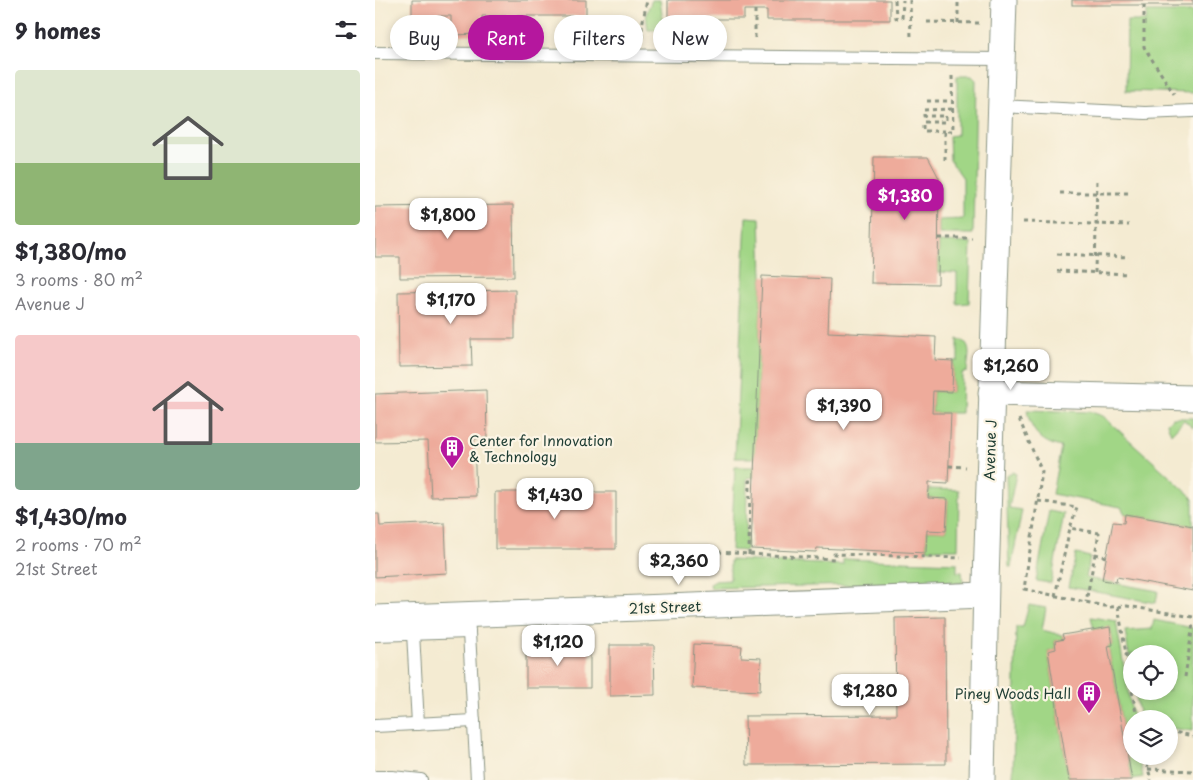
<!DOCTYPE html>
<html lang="en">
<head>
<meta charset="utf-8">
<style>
	body { margin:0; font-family:"Playpen Sans",sans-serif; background:#f2f2f3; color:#2b2b33; height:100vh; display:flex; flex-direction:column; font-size:19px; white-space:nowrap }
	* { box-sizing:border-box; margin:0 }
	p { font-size:16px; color:#7c7c81 }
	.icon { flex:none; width:28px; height:28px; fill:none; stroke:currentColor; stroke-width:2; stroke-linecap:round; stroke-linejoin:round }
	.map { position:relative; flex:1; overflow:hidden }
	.side { display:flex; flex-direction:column; background:#fff; width:375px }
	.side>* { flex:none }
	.guide { position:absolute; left:15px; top:15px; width:475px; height:45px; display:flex; gap:10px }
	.buttons { position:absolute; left:748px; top:645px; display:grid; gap:10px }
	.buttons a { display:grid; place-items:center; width:55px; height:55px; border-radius:50%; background:#fff; box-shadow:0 2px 8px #0003; font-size:25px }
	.price { position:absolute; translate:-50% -42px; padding:0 11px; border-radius:10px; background:#fff; color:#222; font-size:16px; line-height:32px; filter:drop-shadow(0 1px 2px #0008) }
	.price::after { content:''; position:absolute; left:50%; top:30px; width:15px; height:11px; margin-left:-8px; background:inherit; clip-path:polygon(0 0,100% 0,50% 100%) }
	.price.current { background:#b5179e; color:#fff }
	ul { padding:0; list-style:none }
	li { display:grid; align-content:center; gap:10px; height:265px; padding:0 15px }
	li span { display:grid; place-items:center; height:155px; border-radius:5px; color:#555 }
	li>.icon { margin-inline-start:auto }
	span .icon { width:90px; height:90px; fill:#fffc; stroke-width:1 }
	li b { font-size:21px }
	h2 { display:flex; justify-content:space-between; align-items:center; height:60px; padding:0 15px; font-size:21px }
	.pill { padding:0 18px; border-radius:22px; background:#fff; box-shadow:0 2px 8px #0003; font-size:18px; line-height:45px }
	.pill.current { background:#b5179e; color:#fff }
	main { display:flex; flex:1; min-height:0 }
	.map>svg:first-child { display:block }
	.green { fill:#a1d686; stroke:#608a5d }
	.building { fill:#eeab9b }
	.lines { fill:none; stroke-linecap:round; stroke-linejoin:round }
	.lane-casing { stroke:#8a9483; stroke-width:14 }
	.street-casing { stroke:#8a9483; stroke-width:27 }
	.path { stroke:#8a9483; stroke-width:3; stroke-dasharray:4 4; stroke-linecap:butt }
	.lane { stroke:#fff; stroke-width:12 }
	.street { stroke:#fff; stroke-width:25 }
	.labels { text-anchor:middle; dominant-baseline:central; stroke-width:4.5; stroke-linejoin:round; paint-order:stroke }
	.poi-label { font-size:14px; fill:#1f3d34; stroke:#fcf5e5; text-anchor:start }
	.street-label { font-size:14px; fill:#1f3d34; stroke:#fcf5e5 }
</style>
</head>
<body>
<main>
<section class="side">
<h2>9 homes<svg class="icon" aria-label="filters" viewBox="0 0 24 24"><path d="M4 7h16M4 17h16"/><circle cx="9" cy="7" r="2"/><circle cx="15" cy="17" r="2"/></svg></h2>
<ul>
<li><span style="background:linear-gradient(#dfe7d0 60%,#8fb573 0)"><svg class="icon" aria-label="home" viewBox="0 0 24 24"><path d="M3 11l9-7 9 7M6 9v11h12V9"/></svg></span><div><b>$1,380/mo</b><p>3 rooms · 80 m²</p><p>Avenue J</p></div></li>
<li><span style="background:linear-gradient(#f6c9c9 70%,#7fa58c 0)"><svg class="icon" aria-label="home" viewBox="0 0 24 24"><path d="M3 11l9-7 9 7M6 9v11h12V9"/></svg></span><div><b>$1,430/mo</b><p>2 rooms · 70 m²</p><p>21st Street</p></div></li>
</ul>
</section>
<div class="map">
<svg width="818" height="780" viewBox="0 0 818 780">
	<rect width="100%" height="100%" fill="#fcf5e5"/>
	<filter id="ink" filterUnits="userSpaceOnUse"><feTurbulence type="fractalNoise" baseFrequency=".02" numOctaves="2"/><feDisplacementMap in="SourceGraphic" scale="10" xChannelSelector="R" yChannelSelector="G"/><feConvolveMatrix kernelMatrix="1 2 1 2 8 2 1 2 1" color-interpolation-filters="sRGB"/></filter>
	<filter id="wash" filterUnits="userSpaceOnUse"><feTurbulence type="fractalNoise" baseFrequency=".0096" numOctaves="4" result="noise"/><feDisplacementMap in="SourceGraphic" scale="20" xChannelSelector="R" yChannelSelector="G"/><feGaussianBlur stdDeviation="1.12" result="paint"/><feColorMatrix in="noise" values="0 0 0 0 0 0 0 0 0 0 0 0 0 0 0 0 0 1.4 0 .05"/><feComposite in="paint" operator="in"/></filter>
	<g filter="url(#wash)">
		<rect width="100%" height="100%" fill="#f4ebd2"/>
		<g class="green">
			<path d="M277,0H285L289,30H273L271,14Z"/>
			<path d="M772,12H818V93L751,91L752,21H771Z"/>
			<path d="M582,76H597L601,80L598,234H564V220L588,219V178L575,160L574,136L582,135Z"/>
			<path d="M371,217L385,218L387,276L380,458H360Z"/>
			<path d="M564,242L596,243L594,303L582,304V273L563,272Z"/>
			<path d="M583,339C599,342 593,359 592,372L587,373L586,413H557L558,391L577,392L578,361H583Z"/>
			<path d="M652,410L716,412L728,416L818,498V526L750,514L746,507L677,494L686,447C666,443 655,430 652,410Z"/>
			<path d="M798,418H818V428L809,420L796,434L792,423Z"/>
			<path d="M360,467H379V477L372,478L371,551L356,550Z"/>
			<path d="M637,472L641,474L634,508L647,510L636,567H634L631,475Z"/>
			<path d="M554,489L584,490L583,549H551L552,530L571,531L573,500L553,498Z"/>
			<path d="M674,511L689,514L676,583L661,581Z"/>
			<path d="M701,554L715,557L711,578L783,591L781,603L694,587Z"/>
			<path d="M468,559L582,563V572H587L588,583L336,588L335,584L338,581L355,580V560L468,565Z"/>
			<path d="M654,605L671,608L667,630L687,635L689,639L680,641L681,649L673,651L694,780H638L641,627H648Z"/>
			<path d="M716,617L741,621L758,719L756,756H764L768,777L757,779L733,646L738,645L735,627L719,629Z"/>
			<path d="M779,620L818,628V731L794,728V719H765L760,691H794V654H756V668L750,631L777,629Z"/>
		</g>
		<g id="blocks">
			<g class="building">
				<path d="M37,0H211V16H107V34L76,35V16H37Z"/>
				<path d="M293,0H515V20H392V10H369V19H293Z"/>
				<rect x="697" y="0" width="121" height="5"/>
				<path d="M499,157H553L564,178L563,284L496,283Z"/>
				<path d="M138,205L139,277L25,278V257H0V207Z"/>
				<path d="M387,276L455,279L453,332L561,337L560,360L578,361L577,392L558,391L557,413H576L573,483L554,482V489L553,498L573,499L571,531L552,530L551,553L442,548L441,552L376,549Z"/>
				<path d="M140,290V339H96L97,366L24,367L23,292Z"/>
				<path d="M111,390L112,438L99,439L101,496L56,497L53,441L0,442V394Z"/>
				<path d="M151,488H179V492H241V549H120V492H151Z"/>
				<path d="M0,514H4L5,526L70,523L72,573L0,577Z"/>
				<path d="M750,514L818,526V591L742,577L741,582L727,580L738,522L749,523Z"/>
				<path d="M570,617L571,764L371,765L370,716L521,715L520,618Z"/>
				<path d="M735,627L738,645L733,646L757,780H694L673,651L681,649L680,641L689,639L687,635Z"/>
				<path d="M319,644L367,646L366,657L386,658L385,691L317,688Z"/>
				<path d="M235,645H279L280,695L235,696Z"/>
				<path d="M215,646V688H151V647Z"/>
			</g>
		</g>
	</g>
	<g filter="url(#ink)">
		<use href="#blocks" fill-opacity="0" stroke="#8a9483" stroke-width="1"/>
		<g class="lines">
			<defs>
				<g id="lane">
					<path d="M0,53L626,59"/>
					<path d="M625,106L770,113L818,111"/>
					<path d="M93,614L102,780"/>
					<path d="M38,633L43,724"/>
					<path d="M0,635L94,632"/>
					<path d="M0,726L99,721"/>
					<path d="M0,777H17L46,780"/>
				</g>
				<g id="street">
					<path d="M616,393L818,398"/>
					<path d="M0,618L610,595"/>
					<path d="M607,780L611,582L629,0"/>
				</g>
			</defs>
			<use href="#lane" class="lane-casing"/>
			<use href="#street" class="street-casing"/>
			<g class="path">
				<path d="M520,0L521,18H527L528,0"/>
				<path d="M535,0L536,39"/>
				<path d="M769,5V47L799,94"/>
				<path d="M552,22L604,23"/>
				<path d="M583,23V0"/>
				<path d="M267,38V26L272,0"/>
				<path d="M380,38V10"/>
				<path d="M552,101H577"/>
				<path d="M570,131H548V122H571V116H549V110L578,109"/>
				<path d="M570,160V131H578L577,76"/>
				<path d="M685,193H755"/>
				<path d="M648,222L754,225"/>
				<path d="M564,238H597"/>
				<path d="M682,254L754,257"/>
				<path d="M682,271L753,274"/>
				<path d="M720,273L722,179"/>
				<path d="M644,419L667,472L649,589L734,607L752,606L818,617"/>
				<path d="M574,466L591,467"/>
				<path d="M663,501L702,507L695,528"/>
				<path d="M327,551L459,559V554L586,558"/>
				<path d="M720,554L731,557"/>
				<path d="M374,555L375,481H378"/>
				<path d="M680,596L695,528L724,533L711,602"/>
				<path d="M743,606L756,684"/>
				<path d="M810,677L818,624"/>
				<path d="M757,691L762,719"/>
				<path d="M794,734L799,732L818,736"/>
				<path d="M770,756L776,780"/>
				<path d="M773,769L818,771"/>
			</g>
			<use href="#lane" class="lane"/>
			<use href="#street" class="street"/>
		</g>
	</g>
	<defs>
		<symbol id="building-pin" viewBox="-11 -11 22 30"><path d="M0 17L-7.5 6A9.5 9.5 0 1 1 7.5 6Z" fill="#b5179e" stroke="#fcf5e5"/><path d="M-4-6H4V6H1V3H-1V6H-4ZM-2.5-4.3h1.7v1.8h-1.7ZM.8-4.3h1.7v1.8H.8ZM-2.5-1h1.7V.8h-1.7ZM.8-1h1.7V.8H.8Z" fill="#fff"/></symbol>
	</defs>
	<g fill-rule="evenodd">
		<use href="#building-pin" x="63" y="434" width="28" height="38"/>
		<use href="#building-pin" x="700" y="679" width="28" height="38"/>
	</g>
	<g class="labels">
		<g class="poi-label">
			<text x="94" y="440">Center for Innovation<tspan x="94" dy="16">&amp; Technology</tspan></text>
			<text x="696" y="693" text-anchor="end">Piney Woods Hall</text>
		</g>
		<g class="street-label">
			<text transform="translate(615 450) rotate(-88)">Avenue J</text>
			<text transform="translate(290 607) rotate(-2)">21st Street</text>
		</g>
	</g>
</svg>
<div class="buttons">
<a><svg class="icon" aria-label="locate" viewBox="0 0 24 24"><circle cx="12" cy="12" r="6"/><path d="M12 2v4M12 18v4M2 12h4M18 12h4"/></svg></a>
<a><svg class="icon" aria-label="layers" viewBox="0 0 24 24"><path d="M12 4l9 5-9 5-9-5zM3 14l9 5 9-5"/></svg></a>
</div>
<b class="price current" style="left:530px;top:221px">$1,380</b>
<b class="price" style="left:73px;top:240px">$1,800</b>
<b class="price" style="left:76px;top:325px">$1,170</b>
<b class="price" style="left:636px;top:391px">$1,260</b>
<b class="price" style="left:469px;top:431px">$1,390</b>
<b class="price" style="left:180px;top:520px">$1,430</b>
<b class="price" style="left:304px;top:586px">$2,360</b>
<b class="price" style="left:183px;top:667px">$1,120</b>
<b class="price" style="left:495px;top:716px">$1,280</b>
<div class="guide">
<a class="pill">Buy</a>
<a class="pill current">Rent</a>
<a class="pill">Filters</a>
<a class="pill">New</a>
</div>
</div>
</main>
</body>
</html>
